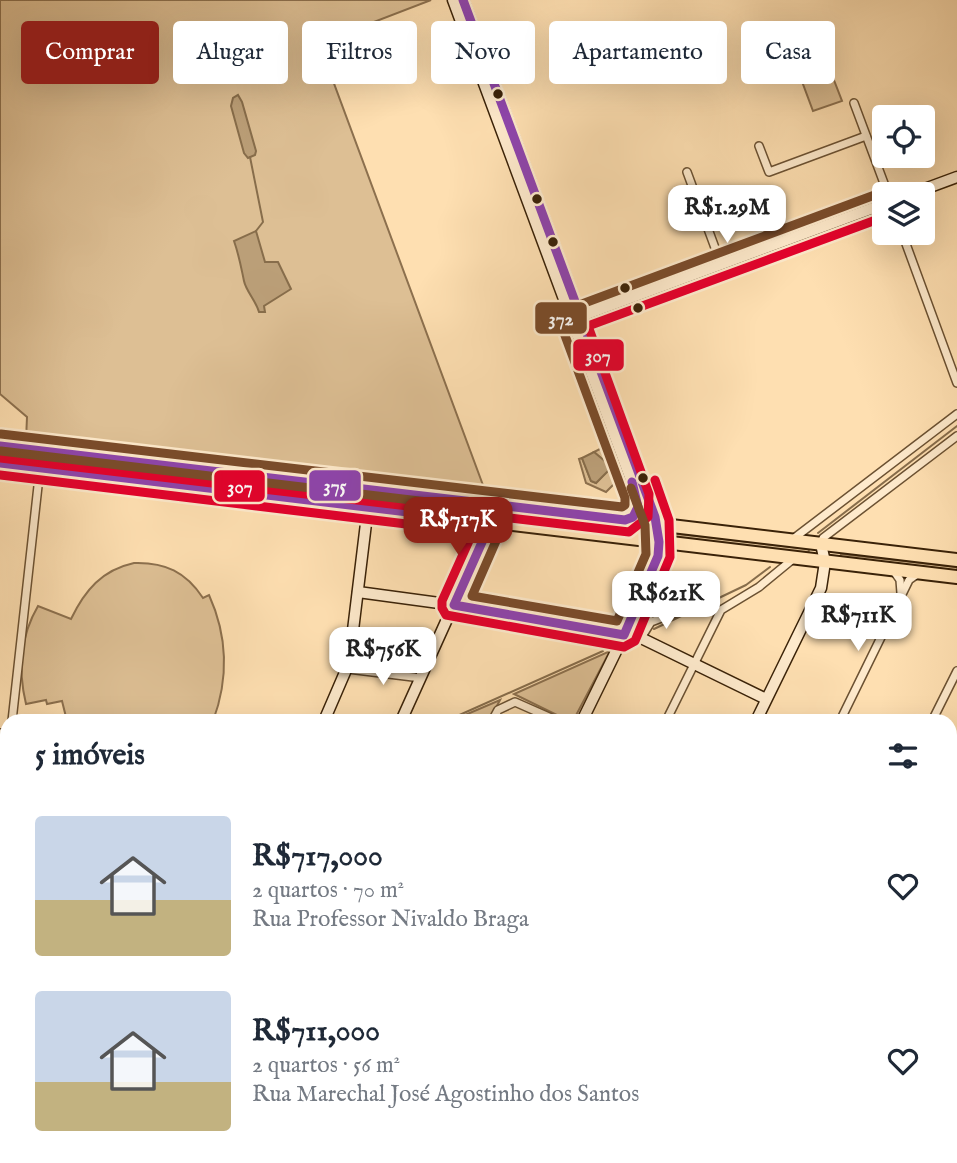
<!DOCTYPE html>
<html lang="pt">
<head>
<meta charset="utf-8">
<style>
	body { margin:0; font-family:"IM FELL English",serif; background:#f2f2f3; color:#1f2937; height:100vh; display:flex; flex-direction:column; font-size:26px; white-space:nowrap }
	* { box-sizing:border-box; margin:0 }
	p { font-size:23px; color:#747a83 }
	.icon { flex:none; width:38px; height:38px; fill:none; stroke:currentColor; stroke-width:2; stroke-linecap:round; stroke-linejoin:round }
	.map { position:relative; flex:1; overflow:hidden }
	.panel { position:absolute; left:0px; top:714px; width:957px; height:450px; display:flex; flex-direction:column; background:#fff; border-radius:21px 21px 0 0; box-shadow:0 7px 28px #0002 }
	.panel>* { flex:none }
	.banner { position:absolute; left:21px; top:21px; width:915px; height:63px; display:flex; gap:14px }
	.fabs { position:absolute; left:872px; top:105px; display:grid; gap:14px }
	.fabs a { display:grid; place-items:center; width:63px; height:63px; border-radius:7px; background:#fff; box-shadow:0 7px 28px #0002; font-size:35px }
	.price { position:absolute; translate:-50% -60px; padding:0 16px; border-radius:14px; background:#fff; color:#222; font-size:23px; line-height:46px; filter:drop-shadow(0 2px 4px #0008) }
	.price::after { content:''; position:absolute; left:50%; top:42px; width:21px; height:16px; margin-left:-10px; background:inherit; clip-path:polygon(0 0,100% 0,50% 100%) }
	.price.active { background:#8f2418; color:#fff }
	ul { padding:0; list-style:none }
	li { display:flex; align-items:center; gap:21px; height:175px; padding:0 35px }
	li span { display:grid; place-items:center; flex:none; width:196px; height:140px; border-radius:7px; color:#555 }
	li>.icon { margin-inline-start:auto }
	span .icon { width:84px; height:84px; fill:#fffc; stroke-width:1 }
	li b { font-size:30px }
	h2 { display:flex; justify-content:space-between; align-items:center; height:84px; padding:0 35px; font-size:30px }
	.pill { padding:0 24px; border-radius:7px; background:#fff; box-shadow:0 7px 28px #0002; font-size:24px; line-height:63px }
	.pill.active { background:#8f2418; color:#fff }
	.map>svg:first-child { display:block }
	.green { fill:#ddbf94; stroke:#8c704e; stroke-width:2 }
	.water { fill:#bb9f78; stroke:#876d4b; stroke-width:2 }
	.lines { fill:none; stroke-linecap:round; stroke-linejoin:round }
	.stream { stroke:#876d4b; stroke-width:2 }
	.street-casing { stroke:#6b5132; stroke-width:10 }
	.secondary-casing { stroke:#3a2208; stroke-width:13 }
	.highway-casing { stroke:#3a2208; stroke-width:16 }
	.street { stroke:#feeacc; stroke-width:7 }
	.secondary { stroke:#feeacc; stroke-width:10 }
	.highway { stroke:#fedfb1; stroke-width:12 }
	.bus-1-casing { stroke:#feeacc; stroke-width:14 }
	.bus-2-casing { stroke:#feeacc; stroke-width:14 }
	.bus-3-casing { stroke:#feeacc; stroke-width:14 }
	.bus-1 { stroke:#8e44ad; stroke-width:9 }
	.bus-2 { stroke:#e4002b; stroke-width:9 }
	.bus-3 { stroke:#7a4b2a; stroke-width:9 }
	.bus-dot { fill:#3a2208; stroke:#feeacc; stroke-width:2.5 }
	.line-badge { stroke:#feeacc; stroke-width:2.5 }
	.badge-label { font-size:19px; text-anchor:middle; font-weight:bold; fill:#fff }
</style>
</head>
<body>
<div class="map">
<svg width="957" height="1163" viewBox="0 0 957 1163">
	<rect width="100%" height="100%" fill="#fedfb1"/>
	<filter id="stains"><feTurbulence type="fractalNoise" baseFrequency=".00286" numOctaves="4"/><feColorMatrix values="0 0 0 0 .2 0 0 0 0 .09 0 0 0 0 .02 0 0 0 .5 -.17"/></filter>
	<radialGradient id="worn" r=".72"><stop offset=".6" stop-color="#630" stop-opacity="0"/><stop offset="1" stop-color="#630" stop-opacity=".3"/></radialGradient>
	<g class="green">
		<path d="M0,0H431L319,43L487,496L26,440L27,417L0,394Z"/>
		<path d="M825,57L842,101L813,111L797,68Z"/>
		<path d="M590,392L607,444L618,467L615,483L606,492L586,483L579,459L582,458L591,481L596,483L611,467L594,452L602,448L583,394Z"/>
		<path d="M0,455L175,476L174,480L0,461Z"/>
		<path d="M205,479L471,510V516L204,485Z"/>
		<path d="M502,514L605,526L628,525L652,528V537L498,520Z"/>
		<path d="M669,533L809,549L808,556L669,540Z"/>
		<path d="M841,554L957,567V573L840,559Z"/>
		<path d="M134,563C165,562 186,572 203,598L209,595C228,637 229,678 213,721H67L62,701L47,704L46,700L26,704C18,671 20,637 38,606L71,619C85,590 102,570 134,563Z"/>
		<path d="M610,651L573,721H569L514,694Z"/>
		<path d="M500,700L489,721H451Z"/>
		<path d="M25,1157H182L180,1163H38Z"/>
	</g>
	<g class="water">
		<path d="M238,95L242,102L256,151L255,155L248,158L244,153L231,106L233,98Z"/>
		<path d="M256,231L265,262H278L291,289L264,306L265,312H259C256,301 246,291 244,281C241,267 239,255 234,241Z"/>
		<path d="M594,452L612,467L596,483L591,481L582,458Z"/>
	</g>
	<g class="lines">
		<g class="stream">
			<path d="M250,157L263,222L256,231"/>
			<path d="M818,533L957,426"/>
			<path d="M654,629L746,585L770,567"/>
			<path d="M446,721L603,651"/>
			<path d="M0,921L7,917"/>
		</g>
		<defs>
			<g id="street">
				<path d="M854,103L888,194"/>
				<path d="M759,146L769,172L866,136"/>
				<path d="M687,172L721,264"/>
				<path d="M902,233L957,383"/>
				<path d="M793,539L957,414"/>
				<path d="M821,544L823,538L957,436"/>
				<path d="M893,570L900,580L901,593"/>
				<path d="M641,638L651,622L682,610"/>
				<path d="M348,669L421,678"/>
				<path d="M12,721L40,468"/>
				<path d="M492,721L498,710L515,702L558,721"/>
				<path d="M666,721L721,610L759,587L793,559"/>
				<path d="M840,721L909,580L919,573"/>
				<path d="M932,721L957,671"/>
				<path d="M0,733L7,734"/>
				<path d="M950,793L957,796"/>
				<path d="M0,823L7,762"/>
				<path d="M950,915L957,919"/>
				<path d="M0,937L7,939"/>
				<path d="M950,1042L957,1028"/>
				<path d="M0,1047L7,1050"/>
				<path d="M0,1101L7,1103"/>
				<path d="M0,1155L20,1163"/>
				<path d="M243,1157L256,1163"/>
				<path d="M480,1157L493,1163"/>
				<path d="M598,1157L611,1163"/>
				<path d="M450,1163L453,1157"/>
				<path d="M800,1163L803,1157"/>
				<path d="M890,1163L893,1157"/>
			</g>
			<g id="secondary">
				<path d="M453,0L637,496C640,507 637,518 625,520"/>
				<path d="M463,0L657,523L658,556L624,635L582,721"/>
				<path d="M911,194L957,177"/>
				<path d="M576,318L884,204"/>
				<path d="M358,592L454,605L641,638L766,699"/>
				<path d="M324,721L349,663L368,507"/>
				<path d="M401,721L491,522"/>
				<path d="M756,721L821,588L825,562L821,544"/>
				<path d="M0,862L7,863"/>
				<path d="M0,910L7,907"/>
				<path d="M0,929L7,926"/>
				<path d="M950,1154L957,1158"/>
				<path d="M717,1157L730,1163"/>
				<path d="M188,1163L191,1157"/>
				<path d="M364,1163L367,1157"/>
				<path d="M539,1163L542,1157"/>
			</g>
			<g id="highway">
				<path d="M0,446L957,560"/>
				<path d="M0,463L957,577"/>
			</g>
		</defs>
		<use href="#street" class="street-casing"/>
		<use href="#secondary" class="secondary-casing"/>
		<use href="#highway" class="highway-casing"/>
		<use href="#street" class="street"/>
		<use href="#secondary" class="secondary"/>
		<use href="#highway" class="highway"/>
		<defs>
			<g id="bus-1">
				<path d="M0,446L625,520L633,517L638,507L632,482"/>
				<path d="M0,463L491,522L454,605L624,635L658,556L659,542L655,517L463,0"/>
			</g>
			<g id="bus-2">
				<path d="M0,458L629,532L648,517L649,494L588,326L884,217"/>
				<path d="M0,475L473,532L442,601V608L446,615L624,647L635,641L670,557L669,520L655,480"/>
			</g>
			<g id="bus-3">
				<path d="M1,434L622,507L625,505V498L560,322L563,311L880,193"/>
				<path d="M1,451L495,510L502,516L503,525L472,596L617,621L646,554L645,525L631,488"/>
			</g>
		</defs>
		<use href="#bus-1" class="bus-1-casing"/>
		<use href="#bus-2" class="bus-2-casing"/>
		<use href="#bus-3" class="bus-3-casing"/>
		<use href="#bus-1" class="bus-1"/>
		<use href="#bus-2" class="bus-2"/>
		<use href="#bus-3" class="bus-3"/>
	</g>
	<g class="bus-dot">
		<circle cx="498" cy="94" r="6"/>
		<circle cx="537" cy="199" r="6"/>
		<circle cx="553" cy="242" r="6"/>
		<circle cx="625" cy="288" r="6"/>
		<circle cx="638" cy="308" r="6"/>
		<circle cx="643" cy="478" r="6"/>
	</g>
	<g class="line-badge">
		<rect x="534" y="301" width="54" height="34" rx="7" fill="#7a4b2a"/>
		<rect x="572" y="338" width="53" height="34" rx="7" fill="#e4002b"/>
		<rect x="308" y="469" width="54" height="33" rx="7" fill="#8e44ad"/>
		<rect x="213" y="469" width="53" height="34" rx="7" fill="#e4002b"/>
	</g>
	<g class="badge-label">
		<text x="561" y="325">372</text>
		<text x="598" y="362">307</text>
		<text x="335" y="492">375</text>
		<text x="240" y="493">307</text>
	</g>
	<rect width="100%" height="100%" filter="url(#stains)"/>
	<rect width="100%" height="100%" fill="url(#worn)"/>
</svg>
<div class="fabs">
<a><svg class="icon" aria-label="locate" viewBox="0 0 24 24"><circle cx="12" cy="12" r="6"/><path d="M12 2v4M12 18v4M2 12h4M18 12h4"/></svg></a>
<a><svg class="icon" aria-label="layers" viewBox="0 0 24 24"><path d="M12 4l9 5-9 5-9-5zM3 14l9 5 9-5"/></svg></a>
</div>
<b class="price" style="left:727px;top:245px">R$1.29M</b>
<b class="price active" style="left:458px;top:557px">R$717K</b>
<b class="price" style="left:666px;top:631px">R$621K</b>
<b class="price" style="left:858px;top:653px">R$711K</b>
<b class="price" style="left:383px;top:687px">R$756K</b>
<div class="banner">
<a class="pill active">Comprar</a>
<a class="pill">Alugar</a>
<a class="pill">Filtros</a>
<a class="pill">Novo</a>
<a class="pill">Apartamento</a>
<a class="pill">Casa</a>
</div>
<section class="panel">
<h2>5 imóveis<svg class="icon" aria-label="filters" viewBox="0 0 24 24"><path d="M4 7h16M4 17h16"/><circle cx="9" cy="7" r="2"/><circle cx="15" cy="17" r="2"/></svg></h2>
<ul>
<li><span style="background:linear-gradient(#c9d6e8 60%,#c2b280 0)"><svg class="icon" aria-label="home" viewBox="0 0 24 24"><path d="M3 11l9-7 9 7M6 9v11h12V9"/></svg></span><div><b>R$717,000</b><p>2 quartos · 70 m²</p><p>Rua Professor Nivaldo Braga</p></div><svg class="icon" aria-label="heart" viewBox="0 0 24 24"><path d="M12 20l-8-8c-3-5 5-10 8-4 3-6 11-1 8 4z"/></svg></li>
<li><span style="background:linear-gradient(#c9d6e8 65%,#c2b280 0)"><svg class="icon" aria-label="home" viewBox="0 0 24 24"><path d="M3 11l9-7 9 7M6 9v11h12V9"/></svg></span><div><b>R$711,000</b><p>2 quartos · 56 m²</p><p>Rua Marechal José Agostinho dos Santos</p></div><svg class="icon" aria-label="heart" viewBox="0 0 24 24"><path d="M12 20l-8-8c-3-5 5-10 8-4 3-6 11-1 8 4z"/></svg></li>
</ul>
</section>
</div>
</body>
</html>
